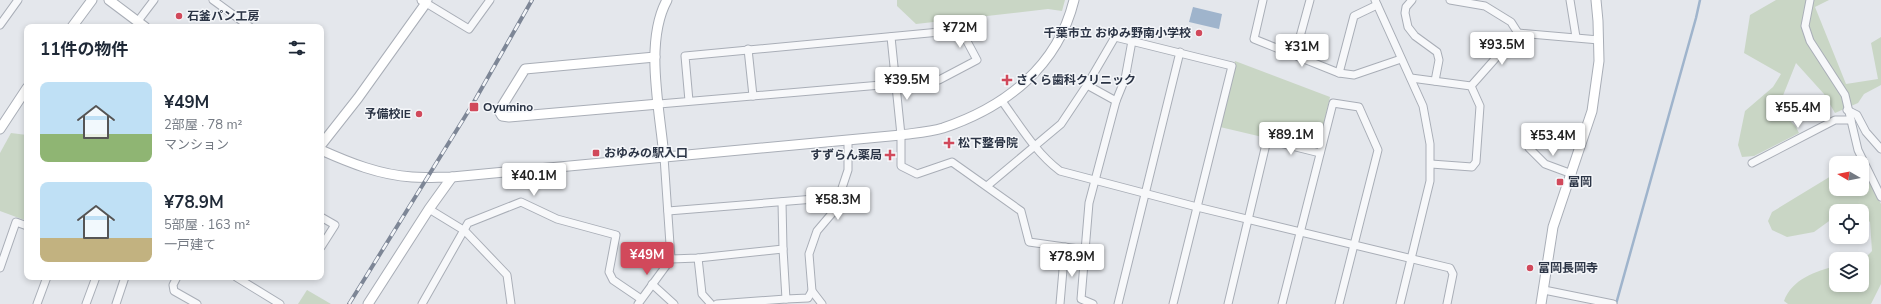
<!DOCTYPE html>
<html lang="ja">
<head>
<meta charset="utf-8">
<style>
	body { margin:0; font-family:"Nunito Sans","Noto Sans JP",sans-serif; background:#f2f2f3; color:#1f2937; height:100vh; display:flex; flex-direction:column; font-size:15px; white-space:nowrap }
	* { box-sizing:border-box; margin:0 }
	p { font-size:13px; color:#747a83 }
	.icon { flex:none; width:22px; height:22px; fill:none; stroke:currentColor; stroke-width:2; stroke-linecap:round; stroke-linejoin:round }
	.map { position:relative; flex:1; overflow:hidden }
	.drawer { position:absolute; left:24px; top:24px; width:300px; height:256px; display:flex; flex-direction:column; background:#fff; border-radius:8px; box-shadow:0 2px 6px #0003 }
	.drawer>* { flex:none }
	.needle { width:26px; rotate:279deg }
	.tools { position:absolute; left:1829px; top:156px; display:grid; gap:8px }
	.tools a { display:grid; place-items:center; width:40px; height:40px; border-radius:8px; background:#fff; box-shadow:0 2px 6px #0003; font-size:20px }
	.price { position:absolute; translate:-50% -34px; padding:0 9px; border-radius:4px; background:#fff; color:#222; font-size:13px; line-height:26px; filter:drop-shadow(0 1px 2px #0008) }
	.price::after { content:''; position:absolute; left:50%; top:24px; width:12px; height:9px; margin-left:-6px; background:inherit; clip-path:polygon(0 0,100% 0,50% 100%) }
	.price.selected { background:#d1495b; color:#fff }
	ul { padding:0; list-style:none }
	li { display:flex; align-items:center; gap:12px; height:100px; padding:0 16px }
	li span { display:grid; place-items:center; flex:none; width:112px; height:80px; border-radius:8px; color:#555 }
	li>.icon { margin-inline-start:auto }
	span .icon { width:48px; height:48px; fill:#fffc; stroke-width:1 }
	li b { font-size:17px }
	h2 { display:flex; justify-content:space-between; align-items:center; height:48px; padding:0 16px; font-size:17px }
	.map>svg:first-child { display:block }
	.green { fill:#c9d6c5 }
	.water { fill:#9fb4cc }
	.lines { fill:none; stroke-linecap:round; stroke-linejoin:round }
	.stream { stroke:#9fb4cc; stroke-width:2.5 }
	.street-casing { stroke:#a9aeb7; stroke-width:9 }
	.secondary-casing { stroke:#a9aeb7; stroke-width:11 }
	.street { stroke:#f7f8fa; stroke-width:7 }
	.secondary { stroke:#fff; stroke-width:9 }
	.rail-casing { stroke:#7d8696; stroke-width:4 }
	.rail { stroke:#f4f6f9; stroke-width:2.5; stroke-dasharray:8; stroke-linecap:butt }
	.poi-dot { fill:#d1495b; stroke:#f4f6f9; stroke-width:1.5 }
	.labels { text-anchor:middle; dominant-baseline:central; stroke-width:3; stroke-linejoin:round; paint-order:stroke }
	.poi-label { font-size:12px; font-weight:bold; fill:#2b3445; stroke:#f4f6f9; text-anchor:start }
</style>
</head>
<body>
<div class="map">
<svg width="1881" height="304" viewBox="0 0 1881 304">
	<rect width="100%" height="100%" fill="#e4e7ec"/>
	<g class="green">
		<path d="M897,0H1065L1062,11L1048,9L916,24L897,6Z"/>
		<path d="M1776,0H1829L1815,7L1846,84L1878,79L1871,43L1881,37V85L1864,94L1858,103L1835,113L1824,94L1796,63L1778,108L1796,127L1799,133L1754,156L1742,157L1738,145L1745,111L1773,87L1781,74L1744,53L1750,15Z"/>
		<path d="M1235,61L1330,97L1318,150L1220,127Z"/>
		<path d="M11,133L27,135V221L0,211V153Z"/>
		<path d="M1862,167L1881,204V284L1871,304H1788L1784,301C1792,279 1816,271 1836,266V285H1862V259H1858L1867,256L1872,251L1870,222L1862,215V211H1858L1850,205L1842,211H1836V216L1814,232L1787,237L1772,230L1768,221L1772,212L1836,173V189H1862Z"/>
		<path d="M307,290L331,304H298Z"/>
	</g>
	<path class="water" d="M1193,7L1222,14L1219,29L1189,22Z"/>
	<g class="lines">
		<path class="stream" d="M1616,304L1696,18L1700,0"/>
		<defs>
			<g id="street">
				<path d="M213,0L250,27"/>
				<path d="M428,0L426,3L469,29L490,0"/>
				<path d="M1263,0L1254,39L1339,73L1354,75L1401,59"/>
				<path d="M1375,0L1423,106L1430,144V181L1400,304"/>
				<path d="M1412,0L1406,7L1405,13L1408,27L1415,36L1437,52L1439,60L1435,81"/>
				<path d="M1450,0L1485,6L1511,22L1518,33"/>
				<path d="M1570,0L1576,37"/>
				<path d="M1810,0L1805,26L1810,41L1845,95L1858,150L1881,197"/>
				<path d="M138,21L154,0"/>
				<path d="M0,25L18,0"/>
				<path d="M1518,33L1599,40"/>
				<path d="M891,37L901,135V166L917,174L952,162L1021,211L1029,242L1086,250"/>
				<path d="M748,49L753,96"/>
				<path d="M1295,55L1310,0"/>
				<path d="M1339,73L1354,16L1377,5"/>
				<path d="M1411,78L1471,86L1480,106L1476,162L1472,167L1431,164"/>
				<path d="M1087,85L1116,101"/>
				<path d="M1471,86L1518,33"/>
				<path d="M1002,101C1020,126 1036,153 1060,171L1197,207L1450,268L1453,274L1447,304"/>
				<path d="M659,104L939,80L977,60L961,30L685,56L689,101"/>
				<path d="M1847,110L1857,115L1866,132L1881,149"/>
				<path d="M1529,148L1545,164L1572,174"/>
				<path d="M664,157L671,259L698,258L783,249L782,202"/>
				<path d="M1752,163L1835,120H1851"/>
				<path d="M987,186L1061,124L1087,85L1115,37L1232,66L1173,304"/>
				<path d="M429,209L465,231L507,275L511,304"/>
				<path d="M668,211L839,197"/>
				<path d="M321,217L335,225L321,247"/>
				<path d="M783,249L786,299L808,298L812,291"/>
				<path d="M698,258L702,294L711,304"/>
				<path d="M0,268L16,222L27,226"/>
				<path d="M177,277L173,285L174,291L197,304"/>
				<path d="M236,277L280,304"/>
				<path d="M652,284L674,304"/>
				<path d="M1544,290L1613,304"/>
				<path d="M37,304L47,277"/>
				<path d="M86,304L96,277"/>
				<path d="M116,304L125,277"/>
				<path d="M422,304L468,223L521,202L557,219L616,235L609,272L613,280L641,299"/>
				<path d="M638,304L671,259"/>
				<path d="M717,304L786,299"/>
				<path d="M822,304L812,291L809,254L817,231L834,211L839,197L848,170V140"/>
				<path d="M1060,304L1065,247"/>
				<path d="M1093,304L1081,299L1089,203L1116,101L1125,79L1132,41"/>
				<path d="M1118,304L1180,52"/>
				<path d="M1228,304L1267,140L1320,153"/>
				<path d="M1282,304L1333,103L1359,107L1378,150L1339,304"/>
			</g>
			<g id="secondary">
				<path d="M109,0L145,27"/>
				<path d="M72,27L92,0"/>
				<path d="M655,57L525,69L499,111L502,116L509,117L659,104"/>
				<path d="M0,129L27,88"/>
				<path d="M321,145L358,98L426,3L422,0"/>
				<path d="M321,150C350,163 380,175 412,177C425,178 438,177 452,177L901,135C915,133 930,132 943,128C1006,107 1058,66 1074,0"/>
				<path d="M664,157C660,110 644,42 667,0"/>
				<path d="M368,304L429,209L452,177"/>
				<path d="M1541,304L1553,227L1592,111L1599,61L1598,21L1596,0"/>
			</g>
		</defs>
		<use href="#street" class="street-casing"/>
		<use href="#secondary" class="secondary-casing"/>
		<use href="#street" class="street"/>
		<use href="#secondary" class="secondary"/>
		<defs>
			<path id="rail" d="M349,304L471,107L532,0"/>
		</defs>
		<use href="#rail" class="rail-casing"/>
		<use href="#rail" class="rail"/>
	</g>
	<g class="poi-dot">
		<circle cx="179" cy="16" r="4"/>
		<circle cx="1199" cy="33" r="4"/>
		<path d="M1005 74h4v4h4v4h-4v4h-4v-4h-4v-4h4z"/>
		<rect x="469" y="102" width="10" height="10" rx="2"/>
		<circle cx="419" cy="114" r="4"/>
		<path d="M947 137h4v4h4v4h-4v4h-4v-4h-4v-4h4z"/>
		<rect x="592" y="149" width="8" height="8" rx="2"/>
		<path d="M888 149h4v4h4v4h-4v4h-4v-4h-4v-4h4z"/>
		<rect x="1556" y="178" width="8" height="8" rx="2"/>
		<circle cx="1530" cy="268" r="4"/>
	</g>
	<g class="labels">
		<g class="poi-label">
			<text x="187" y="16">石釜パン工房</text>
			<text x="1191" y="33" text-anchor="end">千葉市立 おゆみ野南小学校</text>
			<text x="1016" y="80">さくら歯科クリニック</text>
			<text x="483" y="107">Oyumino</text>
			<text x="411" y="114" text-anchor="end">予備校IE</text>
			<text x="958" y="143">松下整骨院</text>
			<text x="604" y="153">おゆみの駅入口</text>
			<text x="882" y="155" text-anchor="end">すずらん薬局</text>
			<text x="1568" y="182">富岡</text>
			<text x="1538" y="268">富岡長岡寺</text>
		</g>
	</g>
</svg>
<div class="tools">
<a><svg class="needle" viewBox="-14 -14 28 28"><path d="M0-13l5 13h-10z" fill="#e53935"/><path d="M0 13l5-13h-10z" fill="#747a83"/></svg></a>
<a><svg class="icon" aria-label="locate" viewBox="0 0 24 24"><circle cx="12" cy="12" r="6"/><path d="M12 2v4M12 18v4M2 12h4M18 12h4"/></svg></a>
<a><svg class="icon" aria-label="layers" viewBox="0 0 24 24"><path d="M12 4l9 5-9 5-9-5zM3 14l9 5 9-5"/></svg></a>
</div>
<b class="price" style="left:960px;top:49px">¥72M</b>
<b class="price" style="left:1502px;top:66px">¥93.5M</b>
<b class="price" style="left:1302px;top:68px">¥31M</b>
<b class="price" style="left:907px;top:101px">¥39.5M</b>
<b class="price" style="left:1798px;top:129px">¥55.4M</b>
<b class="price" style="left:1291px;top:156px">¥89.1M</b>
<b class="price" style="left:1553px;top:157px">¥53.4M</b>
<b class="price" style="left:534px;top:197px">¥40.1M</b>
<b class="price" style="left:838px;top:221px">¥58.3M</b>
<b class="price selected" style="left:647px;top:276px">¥49M</b>
<b class="price" style="left:1072px;top:278px">¥78.9M</b>
<section class="drawer">
<h2>11件の物件<svg class="icon" aria-label="filters" viewBox="0 0 24 24"><path d="M4 7h16M4 17h16"/><circle cx="9" cy="7" r="2"/><circle cx="15" cy="17" r="2"/></svg></h2>
<ul>
<li><span style="background:linear-gradient(#bfe0f5 65%,#8fb573 0)"><svg class="icon" aria-label="home" viewBox="0 0 24 24"><path d="M3 11l9-7 9 7M6 9v11h12V9"/></svg></span><div><b>¥49M</b><p>2部屋 · 78 m²</p><p>マンション</p></div></li>
<li><span style="background:linear-gradient(#bfe0f5 70%,#c2b280 0)"><svg class="icon" aria-label="home" viewBox="0 0 24 24"><path d="M3 11l9-7 9 7M6 9v11h12V9"/></svg></span><div><b>¥78.9M</b><p>5部屋 · 163 m²</p><p>一戸建て</p></div></li>
</ul>
</section>
</div>
</body>
</html>
